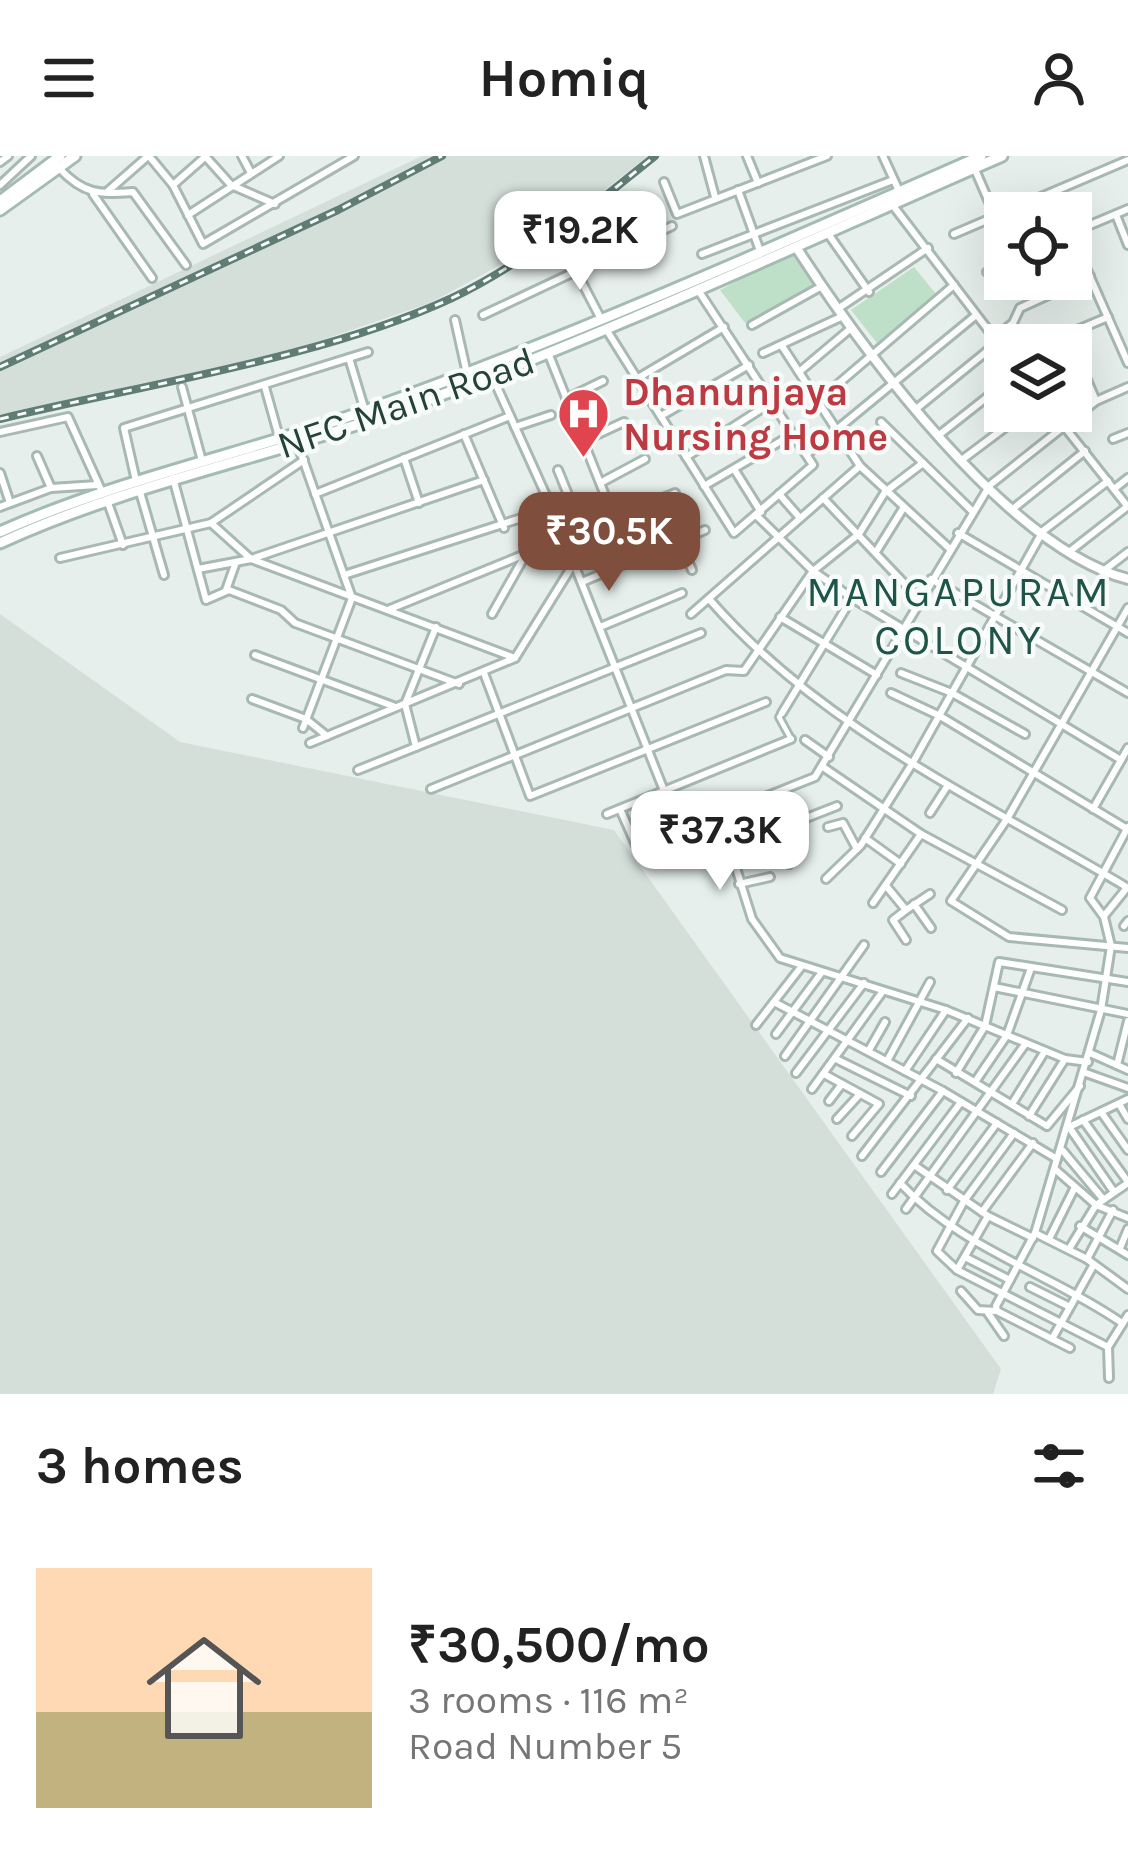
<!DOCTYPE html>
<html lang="en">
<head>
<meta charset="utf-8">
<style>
	body { margin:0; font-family:Karla,sans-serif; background:#f2f2f2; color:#222; height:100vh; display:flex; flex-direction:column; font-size:45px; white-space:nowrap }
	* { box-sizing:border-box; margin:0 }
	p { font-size:39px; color:#767676 }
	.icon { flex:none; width:66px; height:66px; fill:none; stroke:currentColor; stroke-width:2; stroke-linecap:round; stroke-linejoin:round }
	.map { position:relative; height:1238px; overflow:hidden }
	.side { display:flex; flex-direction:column; background:#fff; flex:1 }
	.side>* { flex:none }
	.controls { position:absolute; left:984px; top:36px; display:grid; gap:24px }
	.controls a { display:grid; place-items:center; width:108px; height:108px; border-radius:0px; background:#fff; box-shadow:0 12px 48px #0002; font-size:60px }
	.price { position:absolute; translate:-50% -102px; padding:0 27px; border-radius:24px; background:#fff; color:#222; font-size:39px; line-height:78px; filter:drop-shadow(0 3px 6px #0008) }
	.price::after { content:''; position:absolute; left:50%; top:72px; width:36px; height:27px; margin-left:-18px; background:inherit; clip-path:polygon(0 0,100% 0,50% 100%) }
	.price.on { background:#804e3d; color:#fff }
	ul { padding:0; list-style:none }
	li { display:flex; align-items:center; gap:36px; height:300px; padding:0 36px }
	li span { display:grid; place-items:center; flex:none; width:336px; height:240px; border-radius:0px; color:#555 }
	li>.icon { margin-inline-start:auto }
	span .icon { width:144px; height:144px; fill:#fffc; stroke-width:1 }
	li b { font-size:51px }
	h2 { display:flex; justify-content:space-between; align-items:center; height:144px; padding:0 36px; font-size:51px }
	header { display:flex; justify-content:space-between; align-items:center; height:156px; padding:0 36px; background:#fff; font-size:54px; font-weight:700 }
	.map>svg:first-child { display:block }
	.built { fill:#d4dfda }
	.green { fill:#bfe0c8 }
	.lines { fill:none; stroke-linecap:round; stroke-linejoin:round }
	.pedestrian-casing { stroke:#a8b8b2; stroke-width:10 }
	.minor-casing { stroke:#a8b8b2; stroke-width:12 }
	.tertiary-casing { stroke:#a8b8b2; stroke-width:14 }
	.secondary-casing { stroke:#a4bbb3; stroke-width:15 }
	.pedestrian { stroke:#fff; stroke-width:4.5 }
	.minor { stroke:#fff; stroke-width:6 }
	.tertiary { stroke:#fff; stroke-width:8 }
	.secondary { stroke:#fff; stroke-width:9 }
	.rail-casing { stroke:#5f7d75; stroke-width:8 }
	.rail { stroke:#f7fbf9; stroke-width:3; stroke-dasharray:9; stroke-linecap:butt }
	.labels { text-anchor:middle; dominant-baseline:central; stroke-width:9; stroke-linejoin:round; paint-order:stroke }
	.health-label { font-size:39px; font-weight:bold; fill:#be3a42; stroke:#f7fbf9; text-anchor:start }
	.street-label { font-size:39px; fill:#24423a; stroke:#f7fbf9 }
	.neighbourhood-label { font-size:42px; letter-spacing:3px; fill:#1f5548; stroke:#f7fbf9 }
</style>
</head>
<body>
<header><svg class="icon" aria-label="menu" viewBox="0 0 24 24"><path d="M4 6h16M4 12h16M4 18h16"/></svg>Homiq<svg class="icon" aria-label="person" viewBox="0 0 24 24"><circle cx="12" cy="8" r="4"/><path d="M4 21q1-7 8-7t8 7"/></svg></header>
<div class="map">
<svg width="1128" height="1238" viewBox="0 0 1128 1238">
	<rect width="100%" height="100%" fill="#e6efeb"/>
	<g class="built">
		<path d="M422,0H648L528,94L430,147L264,204L0,267V201Z"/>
		<path d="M0,458L180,586L614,674L1001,1213L993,1238H0Z"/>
	</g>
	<g class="green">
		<path d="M797,93L820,128L745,167L720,134Z"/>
		<path d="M914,111L936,138L877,187L851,154Z"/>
	</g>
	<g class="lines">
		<defs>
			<path id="pedestrian" d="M782,557L779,561L791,583"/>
			<g id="minor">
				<path d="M149,0L173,29L203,88L354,0"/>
				<path d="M205,0L231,29L275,48"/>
				<path d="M242,0L251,17"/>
				<path d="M704,0L715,41"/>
				<path d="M747,0L758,27"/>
				<path d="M883,0L899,35"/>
				<path d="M0,6L8,0"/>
				<path d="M973,9L1005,83"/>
				<path d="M59,12C84,39 99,38 133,36L186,109"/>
				<path d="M664,26L677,58L827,0"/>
				<path d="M0,29L31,0"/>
				<path d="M173,29L206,0"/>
				<path d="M738,34L760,95"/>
				<path d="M108,35L148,0"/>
				<path d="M93,38L152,122"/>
				<path d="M644,46L660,76"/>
				<path d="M891,47L1005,196"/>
				<path d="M188,59L279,0"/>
				<path d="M1116,59L1128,89"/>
				<path d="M603,71L617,96"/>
				<path d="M1071,77L1128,53"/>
				<path d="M954,78L1128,4"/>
				<path d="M1071,78L1128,207"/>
				<path d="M829,79L869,136"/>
				<path d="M702,98L893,24"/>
				<path d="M576,115L601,163"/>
				<path d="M987,116L1005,106"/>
				<path d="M839,152L928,92"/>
				<path d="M483,159L672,70"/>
				<path d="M455,164L467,218"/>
				<path d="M752,169L822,130"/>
				<path d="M606,173L734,377L813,309L698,134"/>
				<path d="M1067,178L1096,245"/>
				<path d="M994,182L1013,167L1020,152L1090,120"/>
				<path d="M1032,189L1033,188"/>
				<path d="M1041,189L1108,161"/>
				<path d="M782,190L860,310L950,393"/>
				<path d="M763,197L843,160"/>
				<path d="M549,199L614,362"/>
				<path d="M349,202L365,255"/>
				<path d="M488,211L553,355L680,675"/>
				<path d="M799,216L850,173"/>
				<path d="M638,222L724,171"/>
				<path d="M182,231L202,305"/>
				<path d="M265,231L279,281"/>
				<path d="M566,243L603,225"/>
				<path d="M817,246L954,129"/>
				<path d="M916,253L997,187"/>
				<path d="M1052,255L1128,351"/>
				<path d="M661,260L749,209"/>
				<path d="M881,266L923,307"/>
				<path d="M515,271L551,259"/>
				<path d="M0,276L68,261L102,336"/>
				<path d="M464,278L504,372"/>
				<path d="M939,279L1005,227"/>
				<path d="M1113,283L1128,277"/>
				<path d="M585,284L624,266"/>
				<path d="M298,289L352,442L303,572"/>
				<path d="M807,298L975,160"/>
				<path d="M37,300L51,332"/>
				<path d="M686,301L772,246"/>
				<path d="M404,302L419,347"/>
				<path d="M963,303L1027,255"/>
				<path d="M734,313L761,356"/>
				<path d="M0,317L10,347"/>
				<path d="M173,322L206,444L229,434L281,454L295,467L459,528"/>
				<path d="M136,325L124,272L368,196"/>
				<path d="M602,326L645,303"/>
				<path d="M704,330L793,278"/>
				<path d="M1114,333L1128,322"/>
				<path d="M140,336L164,419"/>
				<path d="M315,338L510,260"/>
				<path d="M779,338L800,362"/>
				<path d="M823,342L920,444"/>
				<path d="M107,344L123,389"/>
				<path d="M0,351L51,332L97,329"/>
				<path d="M1014,352L1085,295"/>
				<path d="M757,360L813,415L852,442L1121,604"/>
				<path d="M211,367L251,403L515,502"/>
				<path d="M958,377L1128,477"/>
				<path d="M679,384L692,414"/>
				<path d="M876,396L904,351"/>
				<path d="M1069,396L1128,350"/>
				<path d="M60,402L211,367L304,304"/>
				<path d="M198,413L251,403L484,324"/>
				<path d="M1102,416L1128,396"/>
				<path d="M344,419L571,346L558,314"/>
				<path d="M931,423L1128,537"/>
				<path d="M582,426L705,374"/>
				<path d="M226,434L236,406"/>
				<path d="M710,444C822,573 983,645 1128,732"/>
				<path d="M1128,452L1007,663L951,745L1009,781L1128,792"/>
				<path d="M390,453L675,337"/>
				<path d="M492,458L522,405"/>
				<path d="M691,458L860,310"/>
				<path d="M780,461L877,519"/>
				<path d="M600,471L682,437"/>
				<path d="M255,499L393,550"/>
				<path d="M484,517L530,640L766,546"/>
				<path d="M901,517L952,537L1025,578"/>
				<path d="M891,537L940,560L1127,673"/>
				<path d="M252,543L306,563L327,580"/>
				<path d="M782,557L852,442"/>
				<path d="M805,584L829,601"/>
				<path d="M310,587L515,502L574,407"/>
				<path d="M416,591L405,548L436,471"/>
				<path d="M823,611L921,678L1062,754"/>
				<path d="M358,614L701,477"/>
				<path d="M431,633L726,514L744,515L813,415L859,378L885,336L923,307L972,355"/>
				<path d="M620,653L636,689"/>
				<path d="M1093,653L1128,592"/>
				<path d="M930,657L948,629"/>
				<path d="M607,658L791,583"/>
				<path d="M720,661L752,763L780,802L946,854L1065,903L1088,906"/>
				<path d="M828,671L843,667L857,693"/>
				<path d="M777,674L789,708"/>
				<path d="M662,682L815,621L990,329L1096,245L1128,231"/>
				<path d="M865,682L901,708"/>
				<path d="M729,692L837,650"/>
				<path d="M826,723L861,689L912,608L1043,375L1108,325"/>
				<path d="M739,728L770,721"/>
				<path d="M887,731L906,754L930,738"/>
				<path d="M873,747L921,678"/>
				<path d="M914,748L931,772"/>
				<path d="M906,754L893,764L906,784"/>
				<path d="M1104,760L1126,733"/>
				<path d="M1124,770L1128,765"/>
				<path d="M994,831L1128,858"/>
				<path d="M774,846L943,935L1057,1003"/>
				<path d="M756,869L801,811"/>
				<path d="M776,878L822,816"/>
				<path d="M869,894L885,866"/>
				<path d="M1090,897L1128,914"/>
				<path d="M785,900L864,789"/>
				<path d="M836,903L911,940"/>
				<path d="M936,903L1047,970L1080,930"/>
				<path d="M887,905L930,826"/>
				<path d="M1117,909L1128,865"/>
				<path d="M905,915L946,854"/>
				<path d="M796,917L864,827"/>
				<path d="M956,917L985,870L999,806L1128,826"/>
				<path d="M1086,917L1128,932"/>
				<path d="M824,918L879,948L852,980"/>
				<path d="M975,926L1007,879L1031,812"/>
				<path d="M812,933L883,835"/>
				<path d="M829,945L842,928"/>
				<path d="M1012,948L1045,895"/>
				<path d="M1119,948L1128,963"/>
				<path d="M1101,956L1128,994"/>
				<path d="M1029,960L1065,903"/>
				<path d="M837,963L860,938"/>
				<path d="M1083,964L1128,1026"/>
				<path d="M1063,995L1103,1043"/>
				<path d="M862,1000L968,862"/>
				<path d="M914,1009L988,1060L1033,1082"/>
				<path d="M1056,1014L1096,1049L1128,1062"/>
				<path d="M881,1016L943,935"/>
				<path d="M900,1027C961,1092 1049,1117 1122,1167"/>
				<path d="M947,1034L997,967"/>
				<path d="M1114,1036L1069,971L1128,943"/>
				<path d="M892,1038L961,946"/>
				<path d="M906,1053L1026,887"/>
				<path d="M982,1056L1033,987"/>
				<path d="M988,1060L957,1114L1108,1191"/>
				<path d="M1080,1070L1128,1099"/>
				<path d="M1035,1077L1087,1103L1128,1133"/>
				<path d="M1050,1081L1075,1031"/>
				<path d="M1120,1092L1128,1073"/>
				<path d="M1069,1093L1096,1049L1128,1027"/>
				<path d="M965,1101L1010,1124"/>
				<path d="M1087,1103L1113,1054"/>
				<path d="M956,1113L937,1095L964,1045L1014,977"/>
				<path d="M1030,1131L1068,1150"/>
				<path d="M961,1135L978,1154L996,1155"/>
				<path d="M988,1157L1004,1180"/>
				<path d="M1052,1183L1093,1110"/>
				<path d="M1070,1192L997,1155L996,1150L1035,1077L1101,854L1111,790L1104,761L1090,742L1128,671"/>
				<path d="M1109,1222L1108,1191L1128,1159"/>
			</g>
			<path id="tertiary" d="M796,91C862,193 1007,392 1128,423"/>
			<g id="secondary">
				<path d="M0,45L60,0"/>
				<path d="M0,54L75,0"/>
				<path d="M0,376C120,322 250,297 373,252C579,178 780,88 981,0"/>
				<path d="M0,387C130,327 272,301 406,252C609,178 804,86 1002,0"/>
			</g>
		</defs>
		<use href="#pedestrian" class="pedestrian-casing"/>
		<use href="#minor" class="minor-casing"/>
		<use href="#tertiary" class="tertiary-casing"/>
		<use href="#secondary" class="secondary-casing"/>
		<use href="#pedestrian" class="pedestrian"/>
		<use href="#minor" class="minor"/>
		<use href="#tertiary" class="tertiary"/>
		<use href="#secondary" class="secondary"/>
		<defs>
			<g id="rail">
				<path d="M0,211L338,54L442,0"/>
				<path d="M0,263C141,229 323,202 452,142C528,106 591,51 655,0"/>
			</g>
		</defs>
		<use href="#rail" class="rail-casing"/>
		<use href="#rail" class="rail"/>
	</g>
	<defs>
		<symbol id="hospital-pin" viewBox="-11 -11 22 30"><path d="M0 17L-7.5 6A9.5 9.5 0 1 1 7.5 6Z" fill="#e0444e" stroke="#f7fbf9"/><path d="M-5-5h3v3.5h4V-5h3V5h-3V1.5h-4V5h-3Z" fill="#fff"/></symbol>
	</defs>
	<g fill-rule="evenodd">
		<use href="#hospital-pin" x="554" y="228" width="59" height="81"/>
	</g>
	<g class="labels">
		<g class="health-label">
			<text x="623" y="236">Dhanunjaya<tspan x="623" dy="45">Nursing Home</tspan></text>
		</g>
		<g class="street-label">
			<text transform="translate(406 247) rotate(-19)">NFC Main Road</text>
		</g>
		<g class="neighbourhood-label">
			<text x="959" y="436">MANGAPURAM<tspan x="959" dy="48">COLONY</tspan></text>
		</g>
	</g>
</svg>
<div class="controls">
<a><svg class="icon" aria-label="locate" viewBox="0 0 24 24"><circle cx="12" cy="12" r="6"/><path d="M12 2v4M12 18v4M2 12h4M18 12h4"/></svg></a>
<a><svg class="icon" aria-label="layers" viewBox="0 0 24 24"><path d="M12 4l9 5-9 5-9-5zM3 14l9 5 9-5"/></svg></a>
</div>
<b class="price" style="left:580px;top:137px">₹19.2K</b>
<b class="price on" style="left:609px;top:438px">₹30.5K</b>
<b class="price" style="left:720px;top:737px">₹37.3K</b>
</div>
<section class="side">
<h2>3 homes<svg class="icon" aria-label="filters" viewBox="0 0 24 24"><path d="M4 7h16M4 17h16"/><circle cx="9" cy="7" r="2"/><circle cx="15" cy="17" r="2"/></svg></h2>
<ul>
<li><span style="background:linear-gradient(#ffd9b3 60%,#c2b280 0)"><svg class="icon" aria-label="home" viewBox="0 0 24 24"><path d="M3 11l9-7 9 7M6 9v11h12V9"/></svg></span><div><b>₹30,500/mo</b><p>3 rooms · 116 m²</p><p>Road Number 5</p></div></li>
</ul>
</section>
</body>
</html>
